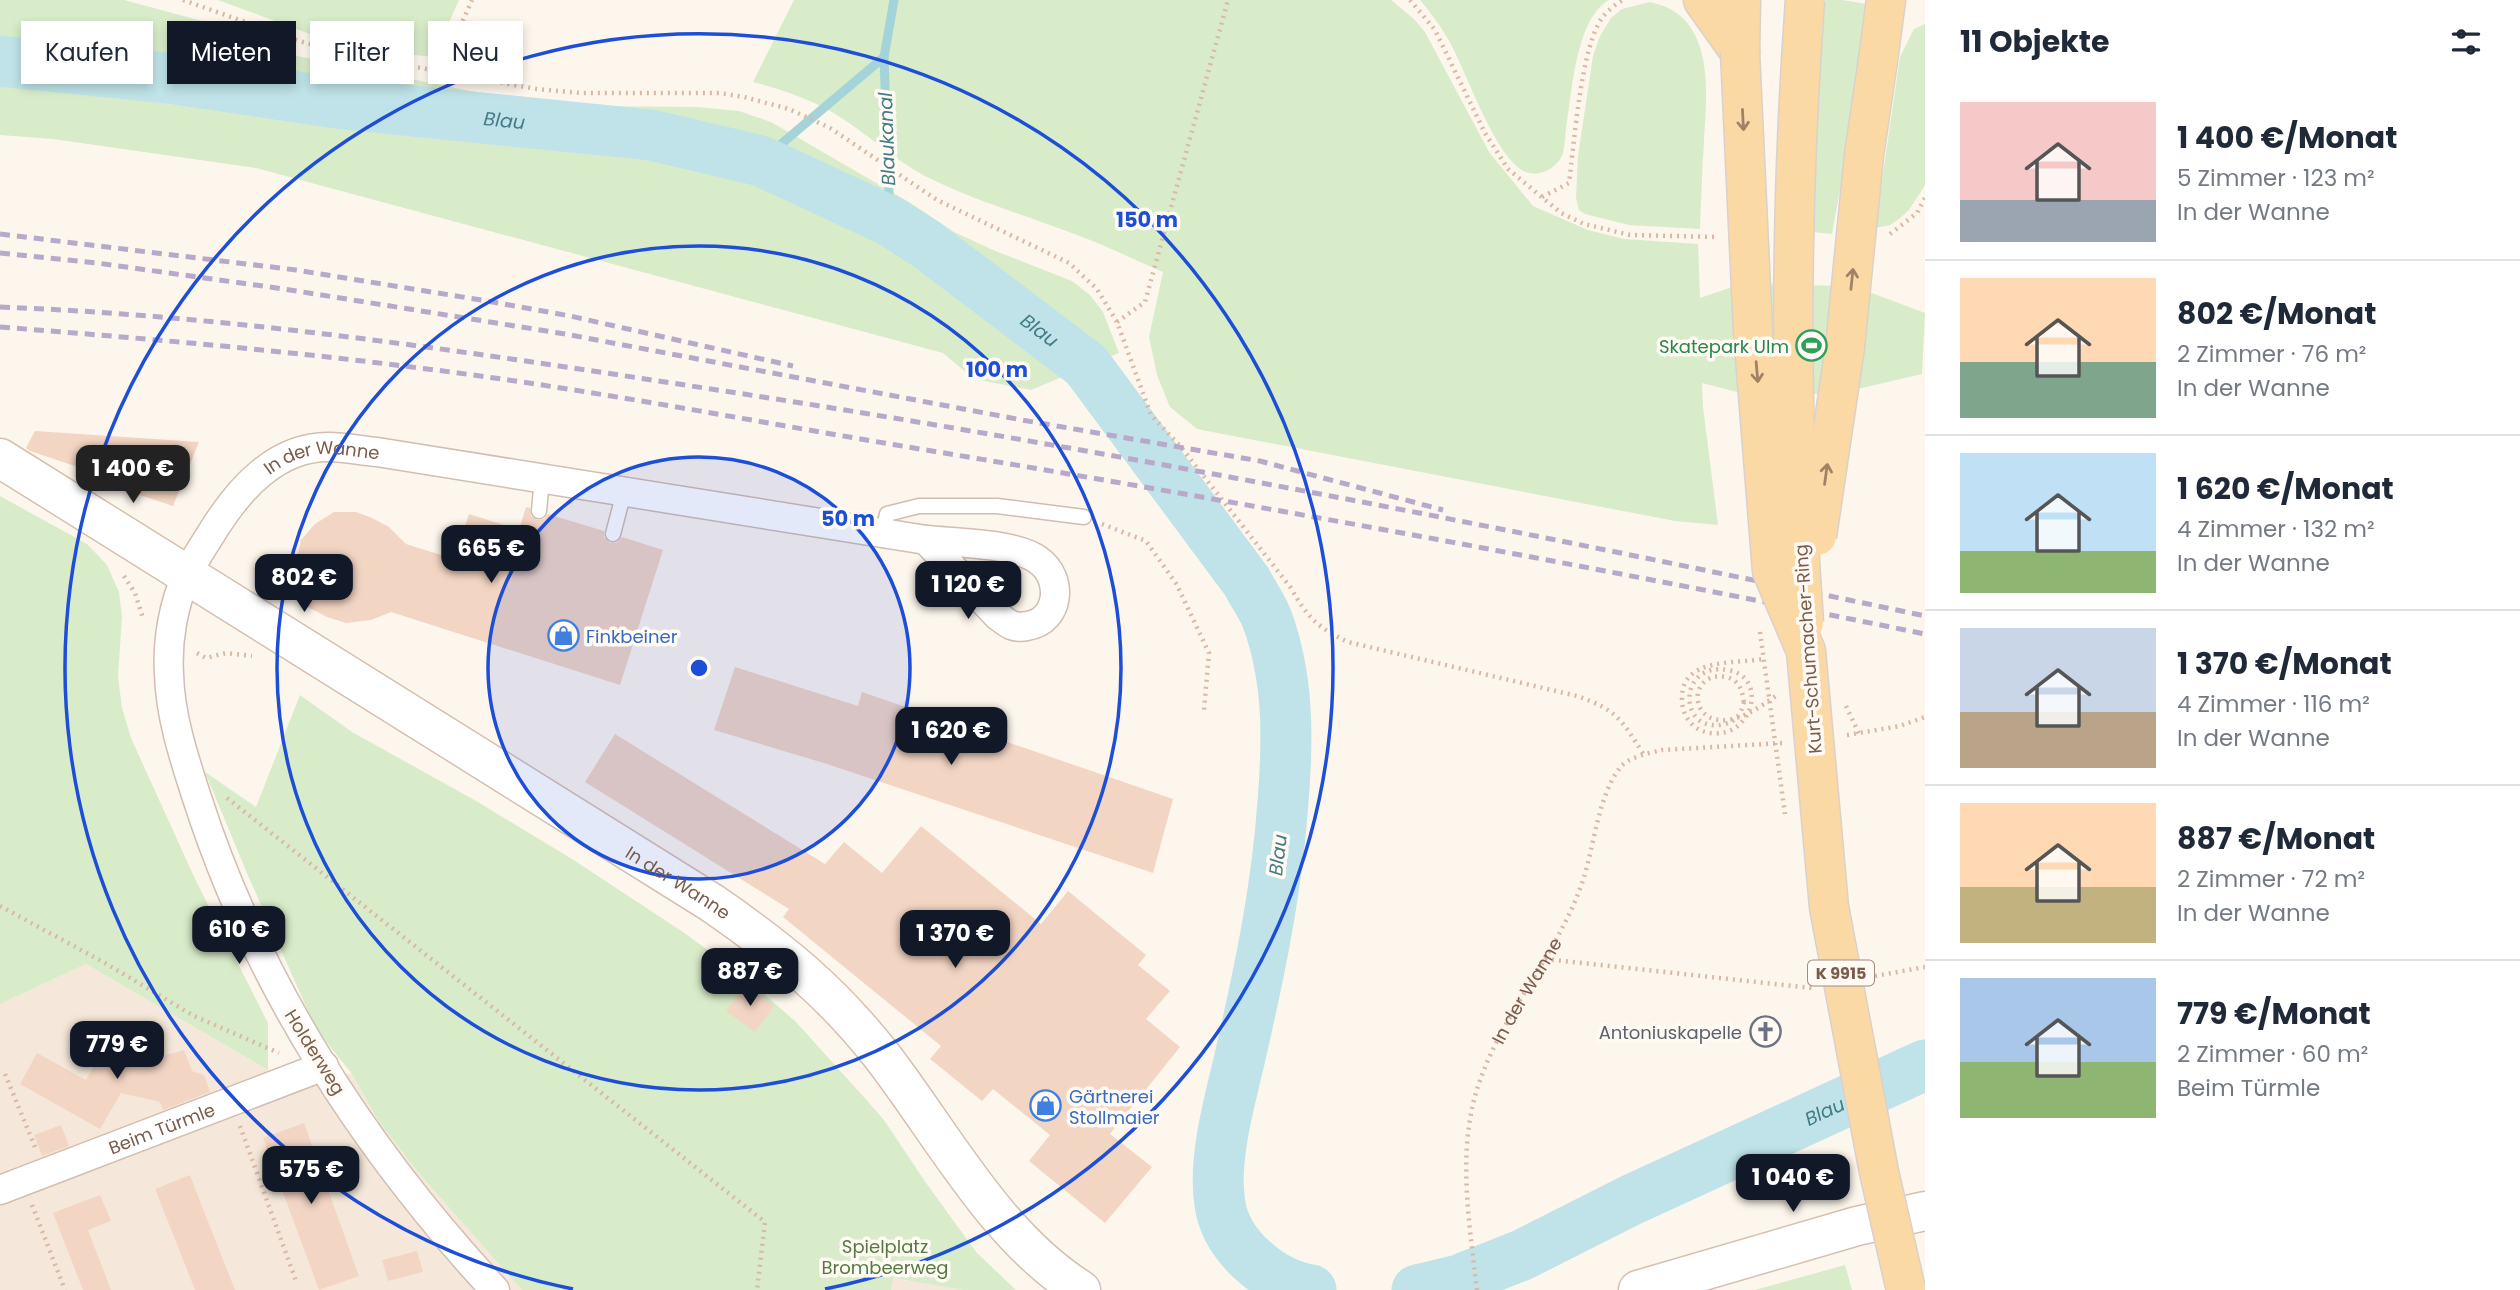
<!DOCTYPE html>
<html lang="de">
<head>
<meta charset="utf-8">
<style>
	body { margin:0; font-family:Poppins,sans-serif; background:#f2f2f3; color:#1f2937; height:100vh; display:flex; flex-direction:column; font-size:26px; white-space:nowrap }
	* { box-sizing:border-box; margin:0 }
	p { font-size:23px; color:#747a83 }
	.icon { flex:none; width:38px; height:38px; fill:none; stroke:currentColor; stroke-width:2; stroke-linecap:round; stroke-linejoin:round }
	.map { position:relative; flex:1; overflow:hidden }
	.drawer { display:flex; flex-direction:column; background:#fff; width:595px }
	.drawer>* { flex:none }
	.hud { position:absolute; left:21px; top:21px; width:665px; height:63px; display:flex; gap:14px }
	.price { position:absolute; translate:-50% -60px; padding:0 16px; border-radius:14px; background:#111827; color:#fff; font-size:23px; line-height:46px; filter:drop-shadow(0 2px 4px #0008) }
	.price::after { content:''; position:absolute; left:50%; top:42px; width:21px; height:16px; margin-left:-10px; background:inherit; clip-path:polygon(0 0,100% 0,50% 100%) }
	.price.on { background:#222; color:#fff }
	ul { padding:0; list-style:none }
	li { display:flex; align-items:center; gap:21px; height:175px; padding:0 35px }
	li+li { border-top:2px solid #e0e1e3 }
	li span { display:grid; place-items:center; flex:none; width:196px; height:140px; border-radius:0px; color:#555 }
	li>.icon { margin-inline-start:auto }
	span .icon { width:84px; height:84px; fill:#fffc; stroke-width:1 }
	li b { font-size:30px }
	h2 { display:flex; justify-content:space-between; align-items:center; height:84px; padding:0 35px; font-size:30px }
	.pill { padding:0 24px; border-radius:0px; background:#fff; box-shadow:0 4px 10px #0003; font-size:24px; line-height:63px }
	.pill.on { background:#111827; color:#fff }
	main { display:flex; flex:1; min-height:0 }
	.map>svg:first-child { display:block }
	.residential { fill:#f5e8da }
	.green { fill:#d8ecc9 }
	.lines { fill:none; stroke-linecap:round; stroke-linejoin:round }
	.stream { stroke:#a5d3da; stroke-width:9 }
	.river { stroke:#bfe3e8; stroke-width:51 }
	.building { fill:#f3d5c3 }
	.lane-casing { stroke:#d1beb0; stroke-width:17 }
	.street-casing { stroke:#d1beb0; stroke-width:31 }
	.secondary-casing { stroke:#d6c0b0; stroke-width:41 }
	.primary-casing { stroke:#dad1cd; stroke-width:41 }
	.path { stroke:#d9b8a5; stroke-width:4.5; stroke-dasharray:2 5; stroke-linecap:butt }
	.lane { stroke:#fff; stroke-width:14 }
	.street { stroke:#fff; stroke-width:28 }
	.secondary { stroke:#fff; stroke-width:38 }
	.primary { stroke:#fbd9a5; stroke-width:38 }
	.rail { stroke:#b9a8c9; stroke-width:5; stroke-dasharray:10 7; stroke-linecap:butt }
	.primary-bridge-casing { stroke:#dad1cd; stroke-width:41; stroke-linecap:butt }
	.path-bridge { stroke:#d9b8a5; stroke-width:4.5; stroke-dasharray:2 5; stroke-linecap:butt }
	.primary-bridge { stroke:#fbd9a5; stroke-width:38 }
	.oneway { stroke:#a18267 }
	.ring { fill:none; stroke:#1d4ed8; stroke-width:3.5 }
	.labels { text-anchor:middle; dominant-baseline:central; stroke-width:7; stroke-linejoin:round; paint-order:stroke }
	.shield { fill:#fffaf3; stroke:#a28b7f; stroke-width:2 }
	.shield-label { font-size:16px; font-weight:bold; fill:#7a5c4d }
	.leisure-label { font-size:18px; fill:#27864d; stroke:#fffaf3; text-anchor:end }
	.street-label { font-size:18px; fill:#7a5c4d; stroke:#fffaf3 }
	.shop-label { font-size:18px; fill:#366cbe; stroke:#fffaf3; text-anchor:start }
	.worship-label { font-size:18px; fill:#5b616d; stroke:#fffaf3; text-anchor:end }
	.park-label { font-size:18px; fill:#537a41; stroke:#fffaf3 }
	.water-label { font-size:19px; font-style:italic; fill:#437c86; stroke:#fffaf3 }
	.centre { fill:#1d4ed8; stroke:#fffaf3; stroke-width:3.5 }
	.ring-label { font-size:21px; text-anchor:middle; font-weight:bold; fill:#1d4ed8; stroke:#fffaf3; stroke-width:7; stroke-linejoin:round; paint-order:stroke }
</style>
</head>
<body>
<main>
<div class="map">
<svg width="1925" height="1290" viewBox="0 0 1925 1290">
	<rect width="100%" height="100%" fill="#fdf6ec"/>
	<g class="residential">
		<path d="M86,964L268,1070L352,1074L379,1122L423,1178L522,1290H0V1004Z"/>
		<path d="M892,1278L963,1290H891Z"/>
	</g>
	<g class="green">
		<path d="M0,0H124L206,22L287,54L515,100L587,106L697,107L739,111L771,122L909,202L954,232L993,250L1072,281L1090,295L1103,312L1119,353L1031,390L974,379L943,353L256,168L53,139L0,135Z"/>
		<path d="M218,0H459L433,57L396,53L318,37Z"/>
		<path d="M794,0H1391L1414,19L1425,32L1489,152L1533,206L1588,230L1624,239L1698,244L1700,298L1741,284L1853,286L1925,313L1922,374L1836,394L1741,393L1702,383L1703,407L1718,525L1675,521L1197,429L1170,407L1157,375L1149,337L1163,272C1137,261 1111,248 1085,238C1031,217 977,202 925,176C893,159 868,134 837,115C811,99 782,90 753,82Z"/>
		<path d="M1420,0H1609C1575,19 1572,95 1566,129C1565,137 1565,148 1562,156C1555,169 1540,177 1526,172C1495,160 1466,69 1448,39C1440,25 1430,12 1420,0Z"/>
		<path d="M1813,0H1842L1873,5L1832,234L1803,231Z"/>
		<path d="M1650,2C1716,15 1707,92 1704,142C1702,171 1701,200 1700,229L1629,225L1585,214L1579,210L1576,198L1578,156L1593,56L1600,36L1611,18L1622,9Z"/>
		<path d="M1925,24V185L1909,210L1899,219L1890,225L1875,228L1900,57L1914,29Z"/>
		<path d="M0,496L87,544L107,565L119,592L122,617L118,677L122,708L131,738L196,881L268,1023V1070L86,964L0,1004Z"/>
		<path d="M300,695L352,732L478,802L572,859L683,932L747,979L796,1022L862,1095L884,1120L926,1183L977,1253L1016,1290H963L893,1278L891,1290H522L423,1178L379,1122L352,1074L316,1029L246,871L205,772L256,807Z"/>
		<path d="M1845,1265L1852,1290H1755Z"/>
	</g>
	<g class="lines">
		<g class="stream">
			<path d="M884,57L890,221"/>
			<path d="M761,161L884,57L894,0"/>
		</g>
		<g class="river">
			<path id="s1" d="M0,61L176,79L344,104L651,135L761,161L890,221L926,244L1086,365L1247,582C1253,594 1262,606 1267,619C1289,678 1288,741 1283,802C1277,887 1261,965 1242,1048C1232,1094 1212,1157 1220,1204C1226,1246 1270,1283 1311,1290"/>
			<path id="s2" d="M1417,1290L1459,1280L1522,1255L1631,1200L1925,1065"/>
		</g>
	</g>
	<g class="building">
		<path d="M35,431L199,442L173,506L137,494L138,487L30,451L26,448Z"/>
		<path d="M526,507L530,508L531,516L537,520L544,519L548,514L604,531V537L610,543H616L622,537L663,550L620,685L391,612L371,620L346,623L327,617L308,607L298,584L296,562L301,540L315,524L334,512H356L372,518L389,527L406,544L454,559L469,514L519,530Z"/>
		<path d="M735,667L858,706L862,692L1173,799L1153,873L827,764L714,730Z"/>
		<path d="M615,734L825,864L844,842L882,873L921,826L1041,924L1068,891L1146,955L1138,965L1170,991L1146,1019L1180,1047L1110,1134L1152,1167L1105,1223L1029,1161L1050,1135L993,1089L982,1101L930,1059L941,1046L783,917L789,909L585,782Z"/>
		<path d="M745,985L774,1006L755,1032L726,1011Z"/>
		<path d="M132,1038L163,1056L184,1050L192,1071L204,1075L210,1092L163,1110L160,1102L121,1093L100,1129L20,1084L37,1053L86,1080L109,1040L126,1049Z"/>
		<path d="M304,1123L359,1276L319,1290L263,1138Z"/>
		<path d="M61,1125L69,1146L42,1156L34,1135Z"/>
		<path d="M190,1175L205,1214L235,1290H195L186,1267L155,1189Z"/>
		<path d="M100,1195L111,1221L88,1230L111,1290H83L53,1213Z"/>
		<path d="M417,1251L423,1272L388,1281L382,1260Z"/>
	</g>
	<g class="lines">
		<defs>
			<g id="lane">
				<path d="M539,511L542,478"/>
				<path d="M883,533L887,514L919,506H997L1084,517"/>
				<path d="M613,534L624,492"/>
			</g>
			<g id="street">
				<path d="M926,540C955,543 1015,543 1038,560C1064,578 1060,621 1027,626C1022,627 1016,627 1011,625C1007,623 1002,619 998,616Z"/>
				<path id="s4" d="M0,1190L324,1066"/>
				<path id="s5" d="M495,1290C364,1149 256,982 197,798C184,758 170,716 169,674C167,642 173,604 187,575C194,559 205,544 214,529C240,488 277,446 330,447C345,447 362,451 377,452L926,540"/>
			</g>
			<g id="secondary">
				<path id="s6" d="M0,458L712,903C779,949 831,991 882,1056C943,1135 995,1236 1081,1290"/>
				<path d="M1638,1290L1857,1226L1925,1211"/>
			</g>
			<g id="primary">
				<path d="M1703,0L1740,52"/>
				<path d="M1740,52L1741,0"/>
				<path d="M1878,60L1886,0"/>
			</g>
		</defs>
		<use href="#lane" class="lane-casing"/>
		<use href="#street" class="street-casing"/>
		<use href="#secondary" class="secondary-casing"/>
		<use href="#primary" class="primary-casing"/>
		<g class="path">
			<path d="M183,0L299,41L365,58L537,89L581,93H719L744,97L789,109L830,128L937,200L1069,263L1097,289L1117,322L1151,415L1181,447L1291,588C1307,617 1318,628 1348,642L1577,696C1617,710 1621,719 1644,755"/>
			<path d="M1410,0L1435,30L1485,133L1508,169L1561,213L1584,224L1630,235L1718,237"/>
			<path d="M440,72L472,0"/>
			<path d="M1542,197L1569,183C1574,145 1581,47 1602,18C1607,11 1615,5 1622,0"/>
			<path d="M1890,234L1917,213L1925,198"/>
			<path d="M1117,322L1145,302L1228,0"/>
			<path d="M1102,524L1146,541L1177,585L1209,653L1204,710"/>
			<path d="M124,576L135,593L143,618"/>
			<path d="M197,653L206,658L226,653L252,656"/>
			<path d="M1744,702C1742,690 1739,680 1726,677C1689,670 1687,724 1727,720C1745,718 1761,706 1776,696"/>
			<path d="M1846,706L1859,734"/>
			<path d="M1847,735L1900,726L1925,717"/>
			<path d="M227,798L765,1222L757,1290"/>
			<path d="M0,906L105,963L194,1016L279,1053"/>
			<path d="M1545,959L1812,988"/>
			<path d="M1875,976L1925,967"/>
			<path d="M5,1074L35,1147"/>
			<path d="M240,1126L296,1281"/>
			<path d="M32,1205L65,1290"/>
			<path id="s3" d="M1477,1290C1470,1230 1459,1163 1473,1104C1493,1021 1557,959 1583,880C1594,847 1598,797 1619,769C1627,757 1649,753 1662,750L1783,743"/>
		</g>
		<use href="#lane" class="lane"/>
		<use href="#street" class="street"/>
		<use href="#secondary" class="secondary"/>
		<use href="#primary" class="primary"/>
		<g class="rail">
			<path d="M0,234L296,270L487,301L570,316L793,366"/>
			<path d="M0,253L97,263L284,289L565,334L1022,420L1260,461L1443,510"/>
			<path d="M0,307C238,316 475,353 711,389C1118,451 1522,531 1925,616"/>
			<path d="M0,327C140,338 280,350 419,368C591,389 761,423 932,451C1264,506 1595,567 1925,634"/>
		</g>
		<defs>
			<g id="primary-bridge">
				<path d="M1740,52L1753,332L1772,571L1806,651L1829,907L1879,1172L1906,1290"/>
				<path d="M1817,536L1845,347L1864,155L1878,60"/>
				<path d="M1804,623C1789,415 1790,207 1805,0"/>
			</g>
		</defs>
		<use href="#primary-bridge" class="primary-bridge-casing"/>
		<g class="path-bridge">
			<path d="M1760,632L1785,814"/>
			<path d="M1744,702C1741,713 1737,721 1725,724C1678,736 1676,661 1728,670C1769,677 1753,739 1710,733C1703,732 1696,729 1691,723C1685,717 1682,708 1682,699C1681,657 1735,664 1763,659"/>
		</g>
		<use href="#primary-bridge" class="primary-bridge"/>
	</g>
	<defs><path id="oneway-shaft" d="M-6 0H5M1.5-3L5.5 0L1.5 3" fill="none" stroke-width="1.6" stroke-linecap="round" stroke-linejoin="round" transform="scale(1.75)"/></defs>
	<g class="oneway">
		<use href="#oneway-shaft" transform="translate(1743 120) rotate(87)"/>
		<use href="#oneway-shaft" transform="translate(1852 279) rotate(-84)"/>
		<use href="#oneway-shaft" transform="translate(1757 372) rotate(85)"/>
		<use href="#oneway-shaft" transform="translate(1826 474) rotate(-82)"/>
	</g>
	<circle cx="699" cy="668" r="211" fill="#1d4ed8" fill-opacity=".12"/>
	<g class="ring">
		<circle cx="699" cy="668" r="211"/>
		<circle cx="699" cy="668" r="422"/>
		<path d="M573 1289A634 634 0 1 1 825 1289"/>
	</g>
	<defs>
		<symbol id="stadium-ring" viewBox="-11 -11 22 22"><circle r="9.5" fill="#fffaf3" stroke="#2e9e5b" stroke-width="1.5"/><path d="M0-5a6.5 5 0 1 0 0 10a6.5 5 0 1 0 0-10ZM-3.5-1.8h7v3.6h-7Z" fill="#2e9e5b"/></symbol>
		<symbol id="shop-ring" viewBox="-11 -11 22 22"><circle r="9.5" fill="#fffaf3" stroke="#3f7fe0" stroke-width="1.5"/><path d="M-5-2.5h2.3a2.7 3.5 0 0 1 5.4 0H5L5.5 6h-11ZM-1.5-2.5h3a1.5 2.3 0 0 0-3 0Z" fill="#3f7fe0"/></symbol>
		<symbol id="church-ring" viewBox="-11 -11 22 22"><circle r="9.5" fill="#fffaf3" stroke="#6b7280" stroke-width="1.5"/><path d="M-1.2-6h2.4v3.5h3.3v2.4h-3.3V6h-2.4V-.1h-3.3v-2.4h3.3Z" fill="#6b7280"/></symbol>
	</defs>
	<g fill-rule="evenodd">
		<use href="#stadium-ring" x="1794" y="328" width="35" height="35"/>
		<use href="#shop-ring" x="546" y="618" width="35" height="35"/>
		<use href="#church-ring" x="1748" y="1014" width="35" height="35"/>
		<use href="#shop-ring" x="1028" y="1088" width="35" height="35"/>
	</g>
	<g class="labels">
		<rect class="shield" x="1808" y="960.5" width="66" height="25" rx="5"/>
		<g class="shield-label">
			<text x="1841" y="973">K 9915</text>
		</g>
		<g class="leisure-label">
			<text x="1789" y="346">Skatepark Ulm</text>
		</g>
		<g class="street-label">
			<text stroke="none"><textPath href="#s5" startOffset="1001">In der Wanne</textPath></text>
			<text transform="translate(1808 649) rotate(-94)">Kurt-Schumacher-Ring</text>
			<text stroke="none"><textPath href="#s6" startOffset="800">In der Wanne</textPath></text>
			<text stroke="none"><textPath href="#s3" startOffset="313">In der Wanne</textPath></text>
			<text transform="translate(315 1052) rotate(58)">Holderweg</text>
			<text stroke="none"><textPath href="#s4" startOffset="173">Beim Türmle</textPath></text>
		</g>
		<g class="shop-label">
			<text x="586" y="636">Finkbeiner</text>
			<text x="1069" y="1096">Gärtnerei<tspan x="1069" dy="21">Stollmaier</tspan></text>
		</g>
		<g class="worship-label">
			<text x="1742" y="1032">Antoniuskapelle</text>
		</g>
		<g class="park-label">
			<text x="885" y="1246">Spielplatz<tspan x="885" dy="21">Brombeerweg</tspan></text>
		</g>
		<g class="water-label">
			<text stroke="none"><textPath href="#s1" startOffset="508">Blau</textPath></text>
			<text transform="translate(887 139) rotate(-92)">Blaukanal</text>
			<text stroke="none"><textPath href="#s1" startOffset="1096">Blau</textPath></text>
			<text transform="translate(1278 855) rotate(-83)">Blau</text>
			<text stroke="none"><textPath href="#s2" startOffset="446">Blau</textPath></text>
		</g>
	</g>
	<circle cx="699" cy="668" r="10" class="centre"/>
	<g class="ring-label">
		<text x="1147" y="227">150 m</text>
		<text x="997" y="377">100 m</text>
		<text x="848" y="526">50 m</text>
	</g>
</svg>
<b class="price on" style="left:133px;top:505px">1 400 €</b>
<b class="price" style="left:491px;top:585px">665 €</b>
<b class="price" style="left:304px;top:614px">802 €</b>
<b class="price" style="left:968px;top:621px">1 120 €</b>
<b class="price" style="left:951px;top:767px">1 620 €</b>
<b class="price" style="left:239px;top:966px">610 €</b>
<b class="price" style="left:955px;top:970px">1 370 €</b>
<b class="price" style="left:750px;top:1008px">887 €</b>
<b class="price" style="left:117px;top:1081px">779 €</b>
<b class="price" style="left:311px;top:1206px">575 €</b>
<b class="price" style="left:1793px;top:1214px">1 040 €</b>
<div class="hud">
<a class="pill">Kaufen</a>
<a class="pill on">Mieten</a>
<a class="pill">Filter</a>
<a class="pill">Neu</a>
</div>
</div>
<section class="drawer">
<h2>11 Objekte<svg class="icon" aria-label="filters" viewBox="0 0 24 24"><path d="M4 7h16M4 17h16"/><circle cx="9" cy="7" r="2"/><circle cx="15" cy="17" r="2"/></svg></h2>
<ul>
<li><span style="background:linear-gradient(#f6c9c9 70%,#9aa5b1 0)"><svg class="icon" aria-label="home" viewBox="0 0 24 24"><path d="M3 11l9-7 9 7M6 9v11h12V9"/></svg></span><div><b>1 400 €/Monat</b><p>5 Zimmer · 123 m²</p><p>In der Wanne</p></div></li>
<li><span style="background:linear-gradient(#ffd9b3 60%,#7fa58c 0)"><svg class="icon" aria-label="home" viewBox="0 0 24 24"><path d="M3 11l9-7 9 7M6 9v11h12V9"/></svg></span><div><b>802 €/Monat</b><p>2 Zimmer · 76 m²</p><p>In der Wanne</p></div></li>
<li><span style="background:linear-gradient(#bfe0f5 70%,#8fb573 0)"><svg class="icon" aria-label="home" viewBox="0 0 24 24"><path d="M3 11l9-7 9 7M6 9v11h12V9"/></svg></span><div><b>1 620 €/Monat</b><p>4 Zimmer · 132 m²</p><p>In der Wanne</p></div></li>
<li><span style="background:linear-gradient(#c9d6e8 60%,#b9a48a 0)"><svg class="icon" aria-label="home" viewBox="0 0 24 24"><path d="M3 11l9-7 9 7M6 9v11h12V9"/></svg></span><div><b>1 370 €/Monat</b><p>4 Zimmer · 116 m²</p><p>In der Wanne</p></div></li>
<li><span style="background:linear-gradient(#ffd9b3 60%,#c2b280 0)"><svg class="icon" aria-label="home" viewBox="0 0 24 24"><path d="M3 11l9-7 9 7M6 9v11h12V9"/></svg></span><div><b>887 €/Monat</b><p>2 Zimmer · 72 m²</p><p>In der Wanne</p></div></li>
<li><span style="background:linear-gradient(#a9c7e8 60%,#8fb573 0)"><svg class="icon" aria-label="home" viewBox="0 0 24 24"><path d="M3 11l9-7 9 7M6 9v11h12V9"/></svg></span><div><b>779 €/Monat</b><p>2 Zimmer · 60 m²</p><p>Beim Türmle</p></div></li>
</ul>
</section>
</main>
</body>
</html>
